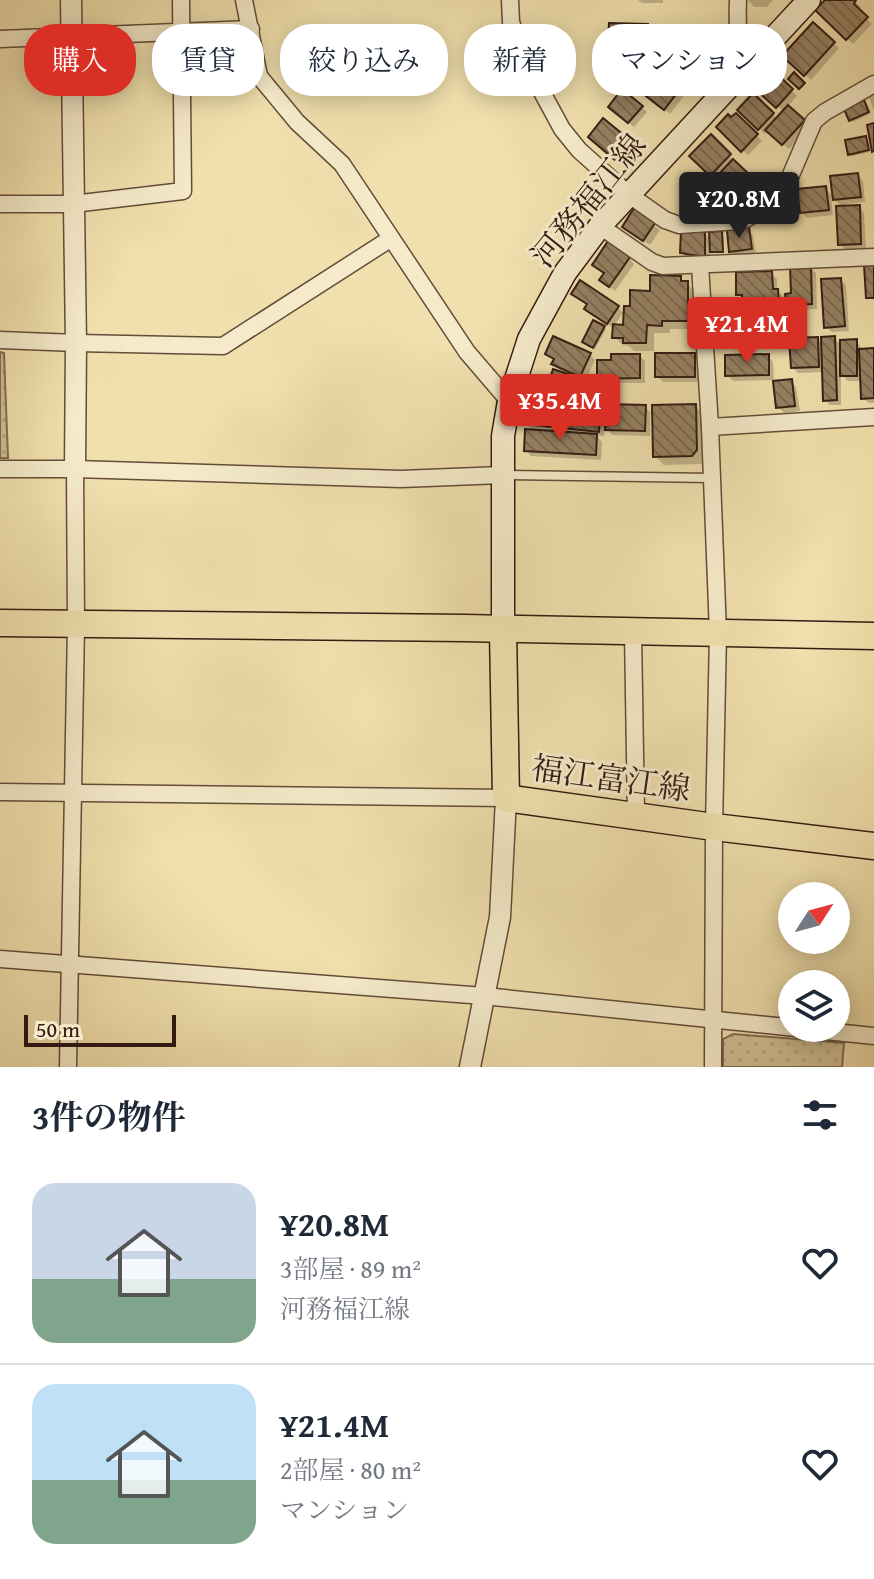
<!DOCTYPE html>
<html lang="ja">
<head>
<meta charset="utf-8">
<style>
	body { margin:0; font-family:"Gentium Book Plus","Noto Serif JP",serif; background:#f6f6f7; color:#1f2937; height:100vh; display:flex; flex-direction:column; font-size:30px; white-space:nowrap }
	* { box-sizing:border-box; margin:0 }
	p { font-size:26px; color:#747a83 }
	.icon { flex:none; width:44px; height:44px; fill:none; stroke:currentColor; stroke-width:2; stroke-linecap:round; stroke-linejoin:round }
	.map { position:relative; height:1067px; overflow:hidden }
	.sheet { display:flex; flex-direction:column; background:#fff; flex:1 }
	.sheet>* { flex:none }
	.guide { position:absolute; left:24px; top:24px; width:826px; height:72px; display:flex; gap:16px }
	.needle { width:52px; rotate:54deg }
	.controls { position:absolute; left:778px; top:882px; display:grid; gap:16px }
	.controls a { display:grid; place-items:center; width:72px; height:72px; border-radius:50%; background:#fff; box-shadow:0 4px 20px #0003; font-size:40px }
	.scale { position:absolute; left:24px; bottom:20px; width:152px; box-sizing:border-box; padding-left:8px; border:4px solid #341b12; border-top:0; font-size:22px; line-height:28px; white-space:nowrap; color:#341b12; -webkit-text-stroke:6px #f5ebca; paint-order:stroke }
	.price { position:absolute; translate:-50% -68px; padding:0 18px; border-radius:8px; background:#d93025; color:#fff; font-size:26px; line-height:52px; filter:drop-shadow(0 2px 4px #0008) }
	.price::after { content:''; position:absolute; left:50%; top:48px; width:24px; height:18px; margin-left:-12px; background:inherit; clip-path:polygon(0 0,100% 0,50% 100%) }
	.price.current { background:#222; color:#fff }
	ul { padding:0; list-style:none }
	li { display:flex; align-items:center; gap:24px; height:200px; padding:0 32px }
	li+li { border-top:2px solid #e0e1e3 }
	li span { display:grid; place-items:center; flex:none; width:224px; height:160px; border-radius:24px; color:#555 }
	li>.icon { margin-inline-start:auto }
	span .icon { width:96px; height:96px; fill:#fffc; stroke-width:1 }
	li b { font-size:34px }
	h2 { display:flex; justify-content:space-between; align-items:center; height:96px; padding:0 32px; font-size:34px }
	.chip { padding:0 28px; border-radius:32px; background:#fff; box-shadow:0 4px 20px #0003; font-size:28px; line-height:72px }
	.chip.current { background:#d93025; color:#fff }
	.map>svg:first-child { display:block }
	.grass { fill:url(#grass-dots); stroke:#826d52; stroke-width:2 }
	.shadow { fill:#0003 }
	.building { fill:url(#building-back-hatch); stroke:#341b12; stroke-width:2 }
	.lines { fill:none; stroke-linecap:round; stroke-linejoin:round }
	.service-casing { stroke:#634c39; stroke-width:11 }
	.minor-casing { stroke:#634c39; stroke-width:19 }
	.tertiary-casing { stroke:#634c39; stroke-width:23 }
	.secondary-casing { stroke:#341b12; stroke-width:25 }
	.primary-casing { stroke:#341b12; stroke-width:29 }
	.service { stroke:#f5ebca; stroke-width:8 }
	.minor { stroke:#f5ebca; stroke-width:16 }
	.tertiary { stroke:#f5ebca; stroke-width:20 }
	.secondary { stroke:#f5ebca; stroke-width:22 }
	.primary { stroke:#f0e0ad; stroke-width:26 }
	.labels { text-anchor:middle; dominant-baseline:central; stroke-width:6; stroke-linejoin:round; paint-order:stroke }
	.street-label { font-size:32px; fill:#341b12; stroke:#f5ebca }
</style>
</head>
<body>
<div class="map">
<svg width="874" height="1067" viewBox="0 0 874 1067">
	<defs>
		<pattern id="grass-dots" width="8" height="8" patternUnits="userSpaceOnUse" patternTransform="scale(2)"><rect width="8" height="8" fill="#d0bf93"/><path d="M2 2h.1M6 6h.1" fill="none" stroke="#b3a47e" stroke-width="1.8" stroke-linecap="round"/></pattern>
		<pattern id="building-back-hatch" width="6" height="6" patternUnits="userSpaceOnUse" patternTransform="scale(2)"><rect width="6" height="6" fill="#968163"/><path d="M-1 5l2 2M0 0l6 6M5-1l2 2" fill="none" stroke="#7b6950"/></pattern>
	</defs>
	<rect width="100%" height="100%" fill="#f0e0ad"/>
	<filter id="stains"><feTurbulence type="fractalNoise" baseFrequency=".0025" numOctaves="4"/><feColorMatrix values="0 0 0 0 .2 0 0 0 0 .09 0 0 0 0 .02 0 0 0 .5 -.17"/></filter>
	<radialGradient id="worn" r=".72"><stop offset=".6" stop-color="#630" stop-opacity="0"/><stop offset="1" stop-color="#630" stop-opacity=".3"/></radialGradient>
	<g class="grass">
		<path d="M0,352L4,353L8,458H0Z"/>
		<path d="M733,1034L844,1043L842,1067H723V1039Z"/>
	</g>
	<g class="shadow">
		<path d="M638,0H663V3H642Z"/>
		<path d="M748,0H773L767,7H754Z"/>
		<path d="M828,0H853L861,7L858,10L872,24L853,44L818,10Z"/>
		<path d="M813,24L839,48L811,80L784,56Z"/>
		<path d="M647,26L653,31L652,46L616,45L610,40Z"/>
		<path d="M702,42L715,54L705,65L692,53Z"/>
		<path d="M771,71L797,96L787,107L809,127L789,149L768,130L765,134L740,110L753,96L778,119L784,112L756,87Z"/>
		<path d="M681,86L687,92L670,114L651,98Z"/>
		<path d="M874,95V111L869,97Z"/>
		<path d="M864,103L870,114L853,122L851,120Z"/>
		<path d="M641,107L647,112L634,127L616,112Z"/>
		<path d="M736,116L762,141L748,155L718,127Z"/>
		<path d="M711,137L755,183L741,197L720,176L716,180L692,156Z"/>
		<path d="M865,138L870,152L852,156L850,154Z"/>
		<path d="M596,143H629L635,148L621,164Z"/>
		<path d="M857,175L863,181L865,202L845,204L846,208L859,207L864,213L866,249H845L840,244L843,208L831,196L833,215L807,218L801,212L825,188L835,198Z"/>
		<path d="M634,211L660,230L650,245L630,232Z"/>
		<path d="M748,229L753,235L756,254L737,256L733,253V249Z"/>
		<path d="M704,233L711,240L721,234L724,236V249H710V262L687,258L682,252Z"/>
		<path d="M629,258L634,264L615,291L607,285Z"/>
		<path d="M810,268L816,273L817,309L793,310L788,304Z"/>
		<path d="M771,273L777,279V291L783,297V311L750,312L745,306V301L738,294Z"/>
		<path d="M680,278L696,292V329H670V333H654V351H634L629,346L623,345L614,337L615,329L592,314L588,305L579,299L618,307L623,313L614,326L625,327L632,308L652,293Z"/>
		<path d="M840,280L846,285L849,331L832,332L826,327Z"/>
		<path d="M603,327L606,329L595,349L586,344Z"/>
		<path d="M834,338L842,346L856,341L861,347V351L874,350V403H869L863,398L862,381H848L841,374V405H830L825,400L824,372L798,373L793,368L817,339L824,345Z"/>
		<path d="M547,354L590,355L595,360L585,382L590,387L586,401L555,391L550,386L567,376L569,373L559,369L554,363L555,361Z"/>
		<path d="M694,355L700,360V382H663L657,376Z"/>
		<path d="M640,356L645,361V383H604L599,378L613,362Z"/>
		<path d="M768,356L773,362L774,380L733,381L727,375Z"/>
		<path d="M791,381L796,387L800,411L784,413L778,407Z"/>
		<path d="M695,406L704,415L705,459L701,464L664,465L655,456Z"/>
		<path d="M645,407L652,414H650V436L613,435L605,427L604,436L596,435L602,442L601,460L531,456L526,450L535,432L527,424L565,410L570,417L599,420L607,428Z"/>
	</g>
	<g class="building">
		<path d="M825,0H856L854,4L868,17L846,40L815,10Z"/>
		<path d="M813,22L835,42L804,76L782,56Z"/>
		<path d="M609,23L648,24V42L608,41Z"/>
		<path d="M701,39L714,51L702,64L689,53Z"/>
		<path d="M662,68L683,85L664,110L642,93Z"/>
		<path d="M771,68L793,89L776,108L753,87Z"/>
		<path d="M794,72L805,83L799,89L788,79Z"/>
		<path d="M622,89L643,106L628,123L608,107Z"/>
		<path d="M753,93L774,113L758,130L737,110Z"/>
		<path d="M864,100L869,112L849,121L844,109Z"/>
		<path d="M788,105L805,120L782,145L765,130Z"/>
		<path d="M736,113L758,134L741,152L716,127L728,114L731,117Z"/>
		<path d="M603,118L631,141L615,160L588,137Z"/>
		<path d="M874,123V151L872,152L867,125Z"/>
		<path d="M711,134L731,154L710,176L689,156Z"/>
		<path d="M866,136L869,150L848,155L845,140Z"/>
		<path d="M733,159L751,176L735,193L717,176Z"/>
		<path d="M858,173L861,197L833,200L830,176Z"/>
		<path d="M826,186L829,210L800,213L797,189Z"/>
		<path d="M860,205L861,244L838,245L836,206Z"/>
		<path d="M634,208L655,223L643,241L622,227Z"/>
		<path d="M749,227L752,249L729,252L727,230Z"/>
		<path d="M681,231H705V257L680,253Z"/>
		<path d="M722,231L723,252H710L709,232Z"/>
		<path d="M608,241L630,257L609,287L599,280L604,273L592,265Z"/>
		<path d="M874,263V298H866L864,264Z"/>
		<path d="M790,266H811L812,304L786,305L785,294L791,293Z"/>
		<path d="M772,271L773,289H778L779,306L743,307L742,295H736V272Z"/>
		<path d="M650,275L681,276V281H688V321H662V326L647,325L646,343H623V338H612L613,324L623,325L624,306H630V290L650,291Z"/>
		<path d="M841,278L845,326L824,328L821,279Z"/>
		<path d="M580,280L619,306L607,324L584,309L587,304L571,294Z"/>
		<path d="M593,320L605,326L593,348L582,342Z"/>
		<path d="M553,336L591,353L580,377L551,364L554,359L545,354Z"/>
		<path d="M835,336L837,400L823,401L821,337Z"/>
		<path d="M818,337L819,367L791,368L789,338Z"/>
		<path d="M857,339V376H840V340Z"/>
		<path d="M874,348V398L861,399L859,349Z"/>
		<rect x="655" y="353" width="40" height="24"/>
		<path d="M611,354H640V378L597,379V360H611Z"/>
		<path d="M769,354V375L725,376V355Z"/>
		<path d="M553,369L586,380L580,397L547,387Z"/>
		<path d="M792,379L795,406L776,408L773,381Z"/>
		<path d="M527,404L566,408L565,415L600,418L599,432L525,424Z"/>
		<path d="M606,404L646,405L645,431L605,430Z"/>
		<path d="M696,404L697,450L692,456L653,457L652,405Z"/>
		<path d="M525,429L597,434L596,455L524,451Z"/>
	</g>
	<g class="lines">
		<defs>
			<path id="service" d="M505,475L711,478"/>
			<g id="minor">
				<path d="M244,0L259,76L297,122L342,164L467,352L509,401"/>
				<path d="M510,0L511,22L523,57L562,129L579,150L628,194L665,220L679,225L739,221L746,219L759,211L775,195L790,177L814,121L825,112L874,84"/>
				<path d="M738,0C737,25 738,45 745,69"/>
				<path d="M0,39L251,29"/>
				<path d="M0,204H73L183,191L181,0"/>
				<path d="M600,226L652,262L663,266L874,257"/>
				<path d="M700,265L710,427L718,633L714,827L713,1067"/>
				<path d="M0,340L76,343L223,346L390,239"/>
				<path d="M710,427L874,417"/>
				<path d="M0,469H75L401,479L502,475"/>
				<path d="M633,632L636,815"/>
				<path d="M0,792L506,798"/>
				<path d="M0,959L484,996L874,1036"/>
				<path d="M68,1067L76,625L75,469"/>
			</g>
			<g id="tertiary">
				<path d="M71,0L76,343L75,469"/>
				<path d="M470,1067L500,917L506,798"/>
			</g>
			<path id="secondary" d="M503,630V436L509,401L529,339L565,273L600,226L809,0"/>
			<g id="primary">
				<path d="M0,623L465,628L874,636"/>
				<path d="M503,630L506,798L714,827L874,846"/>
			</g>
		</defs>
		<use href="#service" class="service-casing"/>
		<use href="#minor" class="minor-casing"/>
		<use href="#tertiary" class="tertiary-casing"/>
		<use href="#secondary" class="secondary-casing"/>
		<use href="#primary" class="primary-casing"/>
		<use href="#service" class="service"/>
		<use href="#minor" class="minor"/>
		<use href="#tertiary" class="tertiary"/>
		<use href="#secondary" class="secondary"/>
		<use href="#primary" class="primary"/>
	</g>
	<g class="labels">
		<g class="street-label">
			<text transform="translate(588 200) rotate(-51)">河務福江線</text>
			<text transform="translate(611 778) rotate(8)">福江富江線</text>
		</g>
	</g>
	<rect width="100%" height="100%" filter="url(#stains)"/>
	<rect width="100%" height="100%" fill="url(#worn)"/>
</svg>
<div class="controls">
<a><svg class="needle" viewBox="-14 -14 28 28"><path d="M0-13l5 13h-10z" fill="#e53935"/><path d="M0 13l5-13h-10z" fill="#747a83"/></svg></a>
<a><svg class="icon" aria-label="layers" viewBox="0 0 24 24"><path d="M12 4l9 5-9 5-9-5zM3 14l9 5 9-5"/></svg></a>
</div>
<div class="scale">50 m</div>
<b class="price current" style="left:739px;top:240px">¥20.8M</b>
<b class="price" style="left:747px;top:365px">¥21.4M</b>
<b class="price" style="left:560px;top:442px">¥35.4M</b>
<div class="guide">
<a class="chip current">購入</a>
<a class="chip">賃貸</a>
<a class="chip">絞り込み</a>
<a class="chip">新着</a>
<a class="chip">マンション</a>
</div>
</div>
<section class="sheet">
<h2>3件の物件<svg class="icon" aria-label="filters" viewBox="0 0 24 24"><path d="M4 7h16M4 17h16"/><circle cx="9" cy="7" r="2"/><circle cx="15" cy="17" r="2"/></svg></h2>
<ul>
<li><span style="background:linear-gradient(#c9d6e8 60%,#7fa58c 0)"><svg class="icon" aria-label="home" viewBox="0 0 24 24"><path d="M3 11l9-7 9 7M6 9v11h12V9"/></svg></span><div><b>¥20.8M</b><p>3部屋 · 89 m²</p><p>河務福江線</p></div><svg class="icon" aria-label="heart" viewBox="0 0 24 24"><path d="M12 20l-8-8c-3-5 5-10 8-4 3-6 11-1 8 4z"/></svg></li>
<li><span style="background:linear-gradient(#bfe0f5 60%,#7fa58c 0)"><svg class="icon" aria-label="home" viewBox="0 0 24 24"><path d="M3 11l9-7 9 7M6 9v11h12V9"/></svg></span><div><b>¥21.4M</b><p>2部屋 · 80 m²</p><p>マンション</p></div><svg class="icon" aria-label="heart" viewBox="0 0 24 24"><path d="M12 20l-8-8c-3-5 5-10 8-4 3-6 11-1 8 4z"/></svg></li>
</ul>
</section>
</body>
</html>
